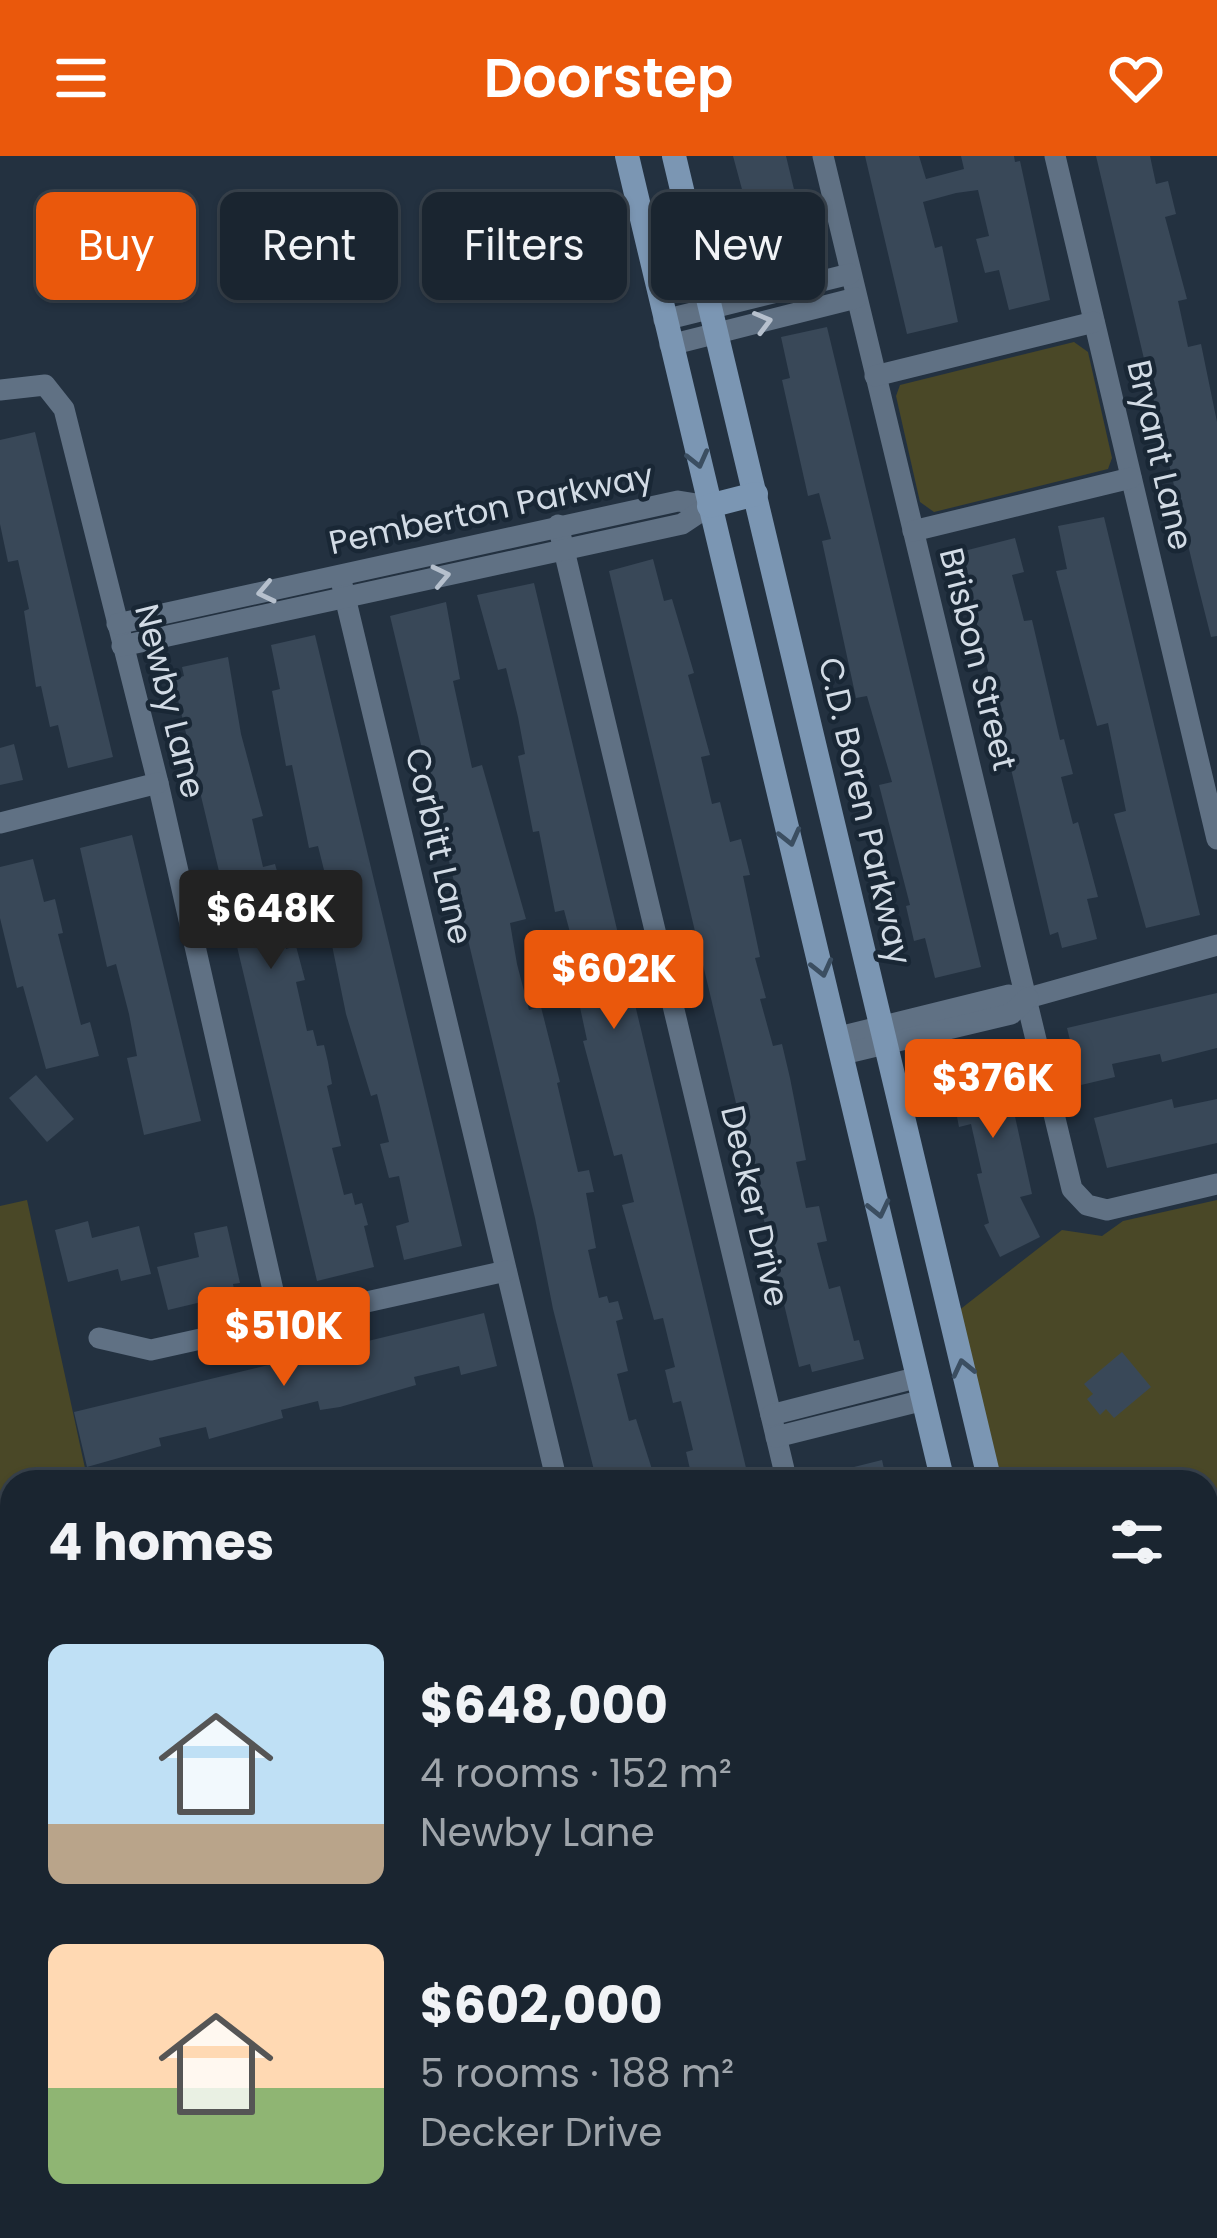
<!DOCTYPE html>
<html lang="en">
<head>
<meta charset="utf-8">
<style>
	body { margin:0; font-family:Poppins,sans-serif; background:#232d38; color:#f1f3f6; height:100vh; display:flex; flex-direction:column; font-size:45px; white-space:nowrap }
	* { box-sizing:border-box; margin:0 }
	p { font-size:39px; color:#9fa5ab }
	.icon { flex:none; width:66px; height:66px; fill:none; stroke:currentColor; stroke-width:2; stroke-linecap:round; stroke-linejoin:round }
	.map { position:relative; flex:1; overflow:hidden }
	.sheet { position:absolute; left:0px; top:1314px; width:1218px; height:768px; display:flex; flex-direction:column; background:#1a2530; border-radius:36px 36px 0 0; box-shadow:0 3px 9px #0004,0 0 0 3px #38424c }
	.sheet>* { flex:none }
	.banner { position:absolute; left:36px; top:36px; width:1146px; height:108px; display:flex; gap:24px }
	.price { position:absolute; translate:-50% -102px; padding:0 27px; border-radius:12px; background:#ea580c; color:#fff; font-size:39px; line-height:78px; filter:drop-shadow(0 3px 6px #0008) }
	.price::after { content:''; position:absolute; left:50%; top:72px; width:36px; height:27px; margin-left:-18px; background:inherit; clip-path:polygon(0 0,100% 0,50% 100%) }
	.price.active { background:#222; color:#fff }
	ul { padding:0; list-style:none }
	li { display:flex; align-items:center; gap:36px; height:300px; padding:0 48px }
	li span { display:grid; place-items:center; flex:none; width:336px; height:240px; border-radius:18px; color:#555 }
	li>.icon { margin-inline-start:auto }
	span .icon { width:144px; height:144px; fill:#fffc; stroke-width:1 }
	li b { font-size:51px }
	h2 { display:flex; justify-content:space-between; align-items:center; height:144px; padding:0 48px; font-size:51px }
	.pill { padding:0 42px; border-radius:18px; background:#1a2530; box-shadow:0 3px 9px #0004,0 0 0 3px #38424c; font-size:42px; line-height:108px }
	.pill.active { background:#ea580c; color:#fff }
	header { display:flex; justify-content:space-between; align-items:center; height:156px; padding:0 48px; background:#ea580c; color:#fff; font-size:54px; font-weight:600 }
	.map>svg:first-child { display:block }
	.green { fill:#4a4827 }
	.building { fill:#394858 }
	.lines { fill:none; stroke-linecap:round; stroke-linejoin:round }
	.street { stroke:#607184; stroke-width:21 }
	.secondary { stroke:#7b96b3; stroke-width:24 }
	.rail { stroke:#87929e; stroke-width:6; stroke-dasharray:15 15; stroke-linecap:butt }
	.oneway { stroke:#b6c0cd }
	.oneway2 { stroke:#3b4e61 }
	.labels { text-anchor:middle; dominant-baseline:central; stroke-width:9; stroke-linejoin:round; paint-order:stroke }
	.street-label { font-size:33px; fill:#d2dbe5; stroke:#192735 }
</style>
</head>
<body>
<header><svg class="icon" aria-label="menu" viewBox="0 0 24 24"><path d="M4 6h16M4 12h16M4 18h16"/></svg>Doorstep<svg class="icon" aria-label="heart" viewBox="0 0 24 24"><path d="M12 20l-8-8c-3-5 5-10 8-4 3-6 11-1 8 4z"/></svg></header>
<div class="map">
<svg width="1217" height="2082" viewBox="0 0 1217 2082">
	<rect width="100%" height="100%" fill="#233140"/>
	<g class="green">
		<path d="M1074,186L1088,196L1112,302L1108,313L934,356L920,346L896,240L900,229Z"/>
		<path d="M27,1044L88,1326H12V1773L0,1777V1050Z"/>
		<path d="M1217,1044V1562L1206,1565V1326H1001L958,1155L1062,1074L1102,1080L1123,1065Z"/>
		<path d="M0,1948L12,1956V2070H183L198,2080L0,2082Z"/>
	</g>
	<g class="building">
		<path d="M733,0H786L810,100L767,111L757,70L744,73L736,39L743,37Z"/>
		<path d="M865,0H919L926,23L964,13L961,0H1014L1015,6L1020,5L1050,144L1009,154L999,114L985,117L976,83L989,80L978,34L956,37L923,46L935,92L942,90L958,166L907,178Z"/>
		<path d="M1096,0H1150L1156,28L1168,25L1176,58L1165,61L1187,143L1178,145L1188,191L1201,188L1217,266V480L1211,481L1194,414Z"/>
		<path d="M827,171L981,811L935,822L925,782L914,785L906,750L910,749L879,629L892,626L867,540L856,542L822,385L831,383L819,337L808,340L782,224L790,222L781,181Z"/>
		<path d="M35,276L113,601L68,612L58,569L50,571L41,530L36,531L24,455L29,453L18,404L8,406L0,368V284Z"/>
		<path d="M1104,361L1200,759L1146,772L1114,658L1126,655L1108,567L1097,570L1056,415L1067,413L1058,370Z"/>
		<path d="M1015,382L1024,416L1012,419L1024,465L1032,464L1060,584L1064,583L1073,618L1061,621L1073,668L1078,666L1098,741L1087,743L1097,783L1062,792L1058,776L1050,779L960,396Z"/>
		<path d="M653,403L664,445L672,443L694,517L688,519L710,599L701,601L712,648L720,646L730,686L741,683L750,719L743,720L760,801L755,802L766,842L760,843L773,890L782,888L790,922L806,1004L796,1006L806,1052L819,1050L827,1085L817,1087L829,1133L840,1130L854,1185L859,1184L864,1203L812,1216L810,1208L799,1211L609,415Z"/>
		<path d="M534,427L747,1316L708,1326H693L686,1296L693,1294L681,1245L673,1247L665,1214L675,1211L663,1162L654,1164L622,1049L634,1046L622,998L614,1000L583,885L587,884L578,842L587,840L564,754L555,756L539,675L533,676L518,600L525,598L518,561L506,512L498,514L477,439Z"/>
		<path d="M446,446L460,523L453,525L472,612L482,609L526,763L510,767L517,808L529,854L541,851L560,926L557,927L578,1016L589,1014L594,1036L586,1037L596,1092L588,1094L599,1142L607,1140L609,1147L618,1145L623,1163L616,1165L628,1215L617,1218L629,1265L636,1263L656,1326H597L553,1153L535,1062L390,460Z"/>
		<path d="M315,479L462,1090L404,1104L396,1070L409,1066L399,1020L389,1022L380,988L389,986L377,938L371,940L346,858L322,740L330,738L318,690L309,692L292,609L286,610L272,535L280,533L271,489Z"/>
		<path d="M228,501L241,578L263,660L252,663L263,711L275,708L284,740L273,743L286,793L296,790L305,824L296,826L307,875L313,874L317,890L324,889L328,906L332,928L327,930L341,990L332,992L344,1039L352,1037L355,1049L362,1047L368,1069L364,1070L374,1111L317,1125L173,523L184,520L182,511Z"/>
		<path d="M14,588L23,624L0,629V592Z"/>
		<path d="M132,679L201,965L144,979L127,902L137,900L129,858L116,808L107,811L80,692Z"/>
		<path d="M33,703L44,746L55,743L63,777L58,778L81,869L90,866L99,900L46,913L23,830L17,832L0,762V711Z"/>
		<path d="M1217,837V892L1162,906L1160,898L1112,908L1115,921L1081,929L1067,872Z"/>
		<path d="M998,883L1032,1038L1020,1041L1040,1081L1000,1101L984,1069L989,1067L977,1018L982,1017L971,968L959,971L944,894Z"/>
		<path d="M36,919L74,963L47,986L9,942Z"/>
		<path d="M1172,943L1174,952L1217,943V987L1107,1012L1094,962Z"/>
		<path d="M88,1065L92,1082L139,1070L151,1118L121,1125L118,1113L68,1126L55,1074Z"/>
		<path d="M227,1070L240,1127L233,1128L235,1138L168,1154L157,1111L199,1101L194,1077Z"/>
		<path d="M484,1157L497,1210L461,1219L459,1210L414,1221L416,1229L340,1251L320,1254L318,1245L281,1254L283,1262L209,1283L206,1271L159,1282L161,1290L87,1311L74,1256Z"/>
		<path d="M1122,1196L1151,1231L1114,1262L1106,1253L1100,1259L1087,1243L1093,1238L1084,1228Z"/>
		<path d="M882,1304L887,1326H815L814,1321Z"/>
	</g>
	<g class="lines">
		<g class="street">
			<path d="M823,0L1072,1033L1087,1049L1107,1054L1217,1028"/>
			<path d="M1055,0L1217,683"/>
			<path d="M664,164L850,118"/>
			<path d="M670,189L856,142"/>
			<path d="M875,220L1094,166"/>
			<path d="M0,234L45,229L64,253L158,627L280,1165"/>
			<path d="M558,369L787,1326"/>
			<path d="M913,375L1131,322"/>
			<path d="M340,420L557,1326"/>
			<path d="M117,468L678,345L709,350"/>
			<path d="M122,490L682,368L709,350"/>
			<path d="M0,667L158,627"/>
			<path d="M839,881L1009,839L1028,842L1217,789"/>
			<path d="M843,898L1011,858L1028,842"/>
			<path d="M99,1182L151,1194L506,1115"/>
			<path d="M771,1259L919,1221"/>
			<path d="M776,1281L924,1244"/>
			<path d="M1206,2035L1217,2025"/>
			<path d="M592,2070L600,2082"/>
			<path d="M879,2070L889,2082"/>
			<path d="M1199,2081L1217,2063"/>
			<path d="M734,2082L751,2070"/>
		</g>
		<g class="secondary">
			<path d="M627,0L943,1326"/>
			<path d="M674,0L990,1326"/>
			<path d="M709,350L756,338"/>
			<path d="M1206,1803L1217,1815"/>
			<path d="M1206,1866L1217,1878"/>
		</g>
		<g class="rail">
			<path d="M0,1891L12,1900"/>
			<path d="M261,2070L278,2082"/>
		</g>
	</g>
	<defs><path id="oneway-chevron" d="M-2-3.5L2.5 0L-2 3.5" fill="none" stroke-width="1.6" stroke-linecap="round" stroke-linejoin="round" transform="scale(3)"/></defs>
	<g class="oneway">
		<use href="#oneway-chevron" transform="translate(763 166) rotate(-15)"/>
		<use href="#oneway-chevron" transform="translate(441 420) rotate(-12)"/>
		<use href="#oneway-chevron" transform="translate(266 436) rotate(168)"/>
	</g>
	<g class="oneway2">
		<use href="#oneway-chevron" transform="translate(698 303) rotate(76)"/>
		<use href="#oneway-chevron" transform="translate(790 681) rotate(76)"/>
		<use href="#oneway-chevron" transform="translate(822 812) rotate(76)"/>
		<use href="#oneway-chevron" transform="translate(879 1053) rotate(77)"/>
		<use href="#oneway-chevron" transform="translate(963 1212) rotate(-103)"/>
	</g>
	<g class="labels">
		<g class="street-label">
			<text transform="translate(1160 299) rotate(77)">Bryant Lane</text>
			<text transform="translate(491 353) rotate(-12)">Pemberton Parkway</text>
			<text transform="translate(978 503) rotate(76)">Brisbon Street</text>
			<text transform="translate(170 545) rotate(76)">Newby Lane</text>
			<text transform="translate(865 655) rotate(77)">C.D. Boren Parkway</text>
			<text transform="translate(439 690) rotate(77)">Corbitt Lane</text>
			<text transform="translate(755 1050) rotate(77)">Decker Drive</text>
		</g>
	</g>
</svg>
<b class="price active" style="left:271px;top:816px">$648K</b>
<b class="price" style="left:614px;top:876px">$602K</b>
<b class="price" style="left:993px;top:985px">$376K</b>
<b class="price" style="left:284px;top:1233px">$510K</b>
<div class="banner">
<a class="pill active">Buy</a>
<a class="pill">Rent</a>
<a class="pill">Filters</a>
<a class="pill">New</a>
</div>
<section class="sheet">
<h2>4 homes<svg class="icon" aria-label="filters" viewBox="0 0 24 24"><path d="M4 7h16M4 17h16"/><circle cx="9" cy="7" r="2"/><circle cx="15" cy="17" r="2"/></svg></h2>
<ul>
<li><span style="background:linear-gradient(#bfe0f5 75%,#b9a48a 0)"><svg class="icon" aria-label="home" viewBox="0 0 24 24"><path d="M3 11l9-7 9 7M6 9v11h12V9"/></svg></span><div><b>$648,000</b><p>4 rooms · 152 m²</p><p>Newby Lane</p></div></li>
<li><span style="background:linear-gradient(#ffd9b3 60%,#8fb573 0)"><svg class="icon" aria-label="home" viewBox="0 0 24 24"><path d="M3 11l9-7 9 7M6 9v11h12V9"/></svg></span><div><b>$602,000</b><p>5 rooms · 188 m²</p><p>Decker Drive</p></div></li>
</ul>
</section>
</div>
</body>
</html>
